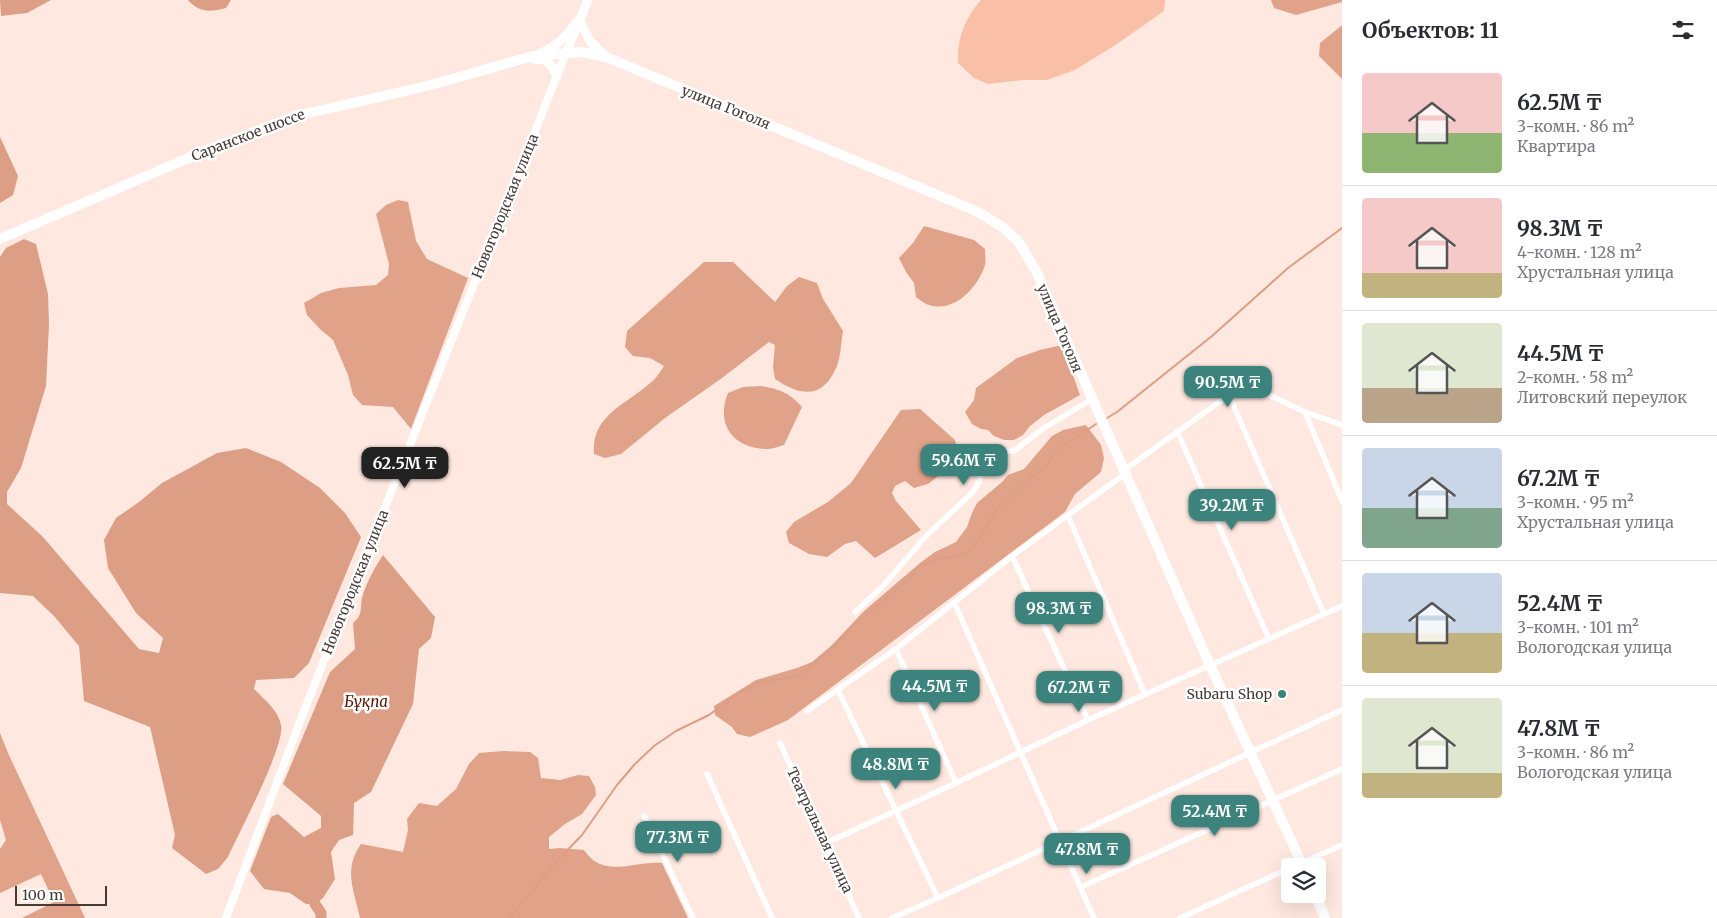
<!DOCTYPE html>
<html lang="ru">
<head>
<meta charset="utf-8">
<style>
	body { margin:0; font-family:Merriweather,serif; background:#f2f2f3; color:#2b2b33; height:100vh; display:flex; flex-direction:column; font-size:19px; white-space:nowrap }
	* { box-sizing:border-box; margin:0 }
	p { font-size:16px; color:#7c7c81 }
	.icon { flex:none; width:28px; height:28px; fill:none; stroke:currentColor; stroke-width:2; stroke-linecap:round; stroke-linejoin:round }
	.map { position:relative; flex:1; overflow:hidden }
	.side { display:flex; flex-direction:column; background:#fff; width:375px }
	.side>* { flex:none }
	.buttons { position:absolute; left:1281px; top:858px; display:grid; gap:10px }
	.buttons a { display:grid; place-items:center; width:45px; height:45px; border-radius:5px; background:#fff; box-shadow:0 5px 20px #0002; font-size:25px }
	.scale { position:absolute; left:15px; bottom:12px; width:92px; box-sizing:border-box; padding-left:5px; border:2px solid #453a36; border-top:0; font-size:14px; line-height:18px; white-space:nowrap; color:#453a36; -webkit-text-stroke:4px #fff; paint-order:stroke }
	.price { position:absolute; translate:-50% -42px; padding:0 11px; border-radius:10px; background:#3c837d; color:#fff; font-size:16px; line-height:32px; filter:drop-shadow(0 1px 2px #0008) }
	.price::after { content:''; position:absolute; left:50%; top:30px; width:15px; height:11px; margin-left:-8px; background:inherit; clip-path:polygon(0 0,100% 0,50% 100%) }
	.price.current { background:#222; color:#fff }
	ul { padding:0; list-style:none }
	li { display:flex; align-items:center; gap:15px; height:125px; padding:0 20px }
	li+li { border-top:1px solid #e1e1e2 }
	li span { display:grid; place-items:center; flex:none; width:140px; height:100px; border-radius:5px; color:#555 }
	li>.icon { margin-inline-start:auto }
	span .icon { width:60px; height:60px; fill:#fffc; stroke-width:1 }
	li b { font-size:21px }
	h2 { display:flex; justify-content:space-between; align-items:center; height:60px; padding:0 20px; font-size:21px }
	main { display:flex; flex:1; min-height:0 }
	.map>svg:first-child { display:block }
	.green { fill:#fabfa7 }
	.forest { fill:#e0a289 }
	.water { fill:#dd9e86 }
	.lines { fill:none; stroke-linecap:round; stroke-linejoin:round }
	.stream { stroke:#dd9e86; stroke-width:2 }
	.river { stroke:#dd9e86; stroke-width:11 }
	.minor { stroke:#fff; stroke-width:5.5 }
	.tertiary { stroke:#fff; stroke-width:8 }
	.primary { stroke:#fff; stroke-width:9 }
	.trunk { stroke:#fff; stroke-width:10 }
	.poi-dot { fill:#3c837d; stroke:#fff; stroke-width:2 }
	.labels { text-anchor:middle; dominant-baseline:central; stroke-width:5; stroke-linejoin:round; paint-order:stroke }
	.street-label { font-size:14px; fill:#453a36; stroke:#fff }
	.poi-label { font-size:14px; fill:#453a36; stroke:#fff; text-anchor:end }
	.water-label { font-size:15px; font-style:italic; fill:#501900; stroke:#fff }
</style>
</head>
<body>
<main>
<div class="map">
<svg width="1342" height="918" viewBox="0 0 1342 918">
	<rect width="100%" height="100%" fill="#fee8df"/>
	<path class="green" d="M981,0H1165L1164,11L1117,44L1075,70L1047,80H1023L988,84L974,78L958,63C957,38 965,18 981,0Z"/>
	<g class="forest">
		<path d="M1271,0H1342V2L1296,15L1274,8Z"/>
		<path d="M1341,26H1342V79L1319,56L1320,43Z"/>
		<path d="M398,200L408,202L416,241L427,259L468,278L411,429L393,407L362,405L353,395L348,375L333,340L320,329L307,315L304,303L321,293L339,288L376,285L388,275L389,264L376,214L386,205Z"/>
		<path d="M924,226L974,240L985,249C985,254 986,260 985,265C978,287 955,313 929,305C925,304 920,300 916,297L914,283L906,272L899,258L913,243Z"/>
		<path d="M704,262H733L775,302L787,286L799,277L817,283L823,299L843,331C841,342 841,355 837,366C823,399 802,397 775,379L773,367L775,345L769,342L722,378L665,418L621,454L605,458L594,454C591,416 625,405 649,384C655,380 660,372 664,366L650,358L633,356L625,347L627,331Z"/>
		<path d="M1062,345L1080,395L1044,415L1030,426L1023,435L1014,440H1004L994,436L988,430L981,429L972,424L965,412L974,400L976,388L1017,358L1040,350Z"/>
		<path d="M761,386C780,389 790,393 802,407L784,445C779,446 773,449 768,449C734,449 715,425 728,393L743,387Z"/>
		<path d="M920,409L955,440L960,459L928,484L914,488L905,481L895,486L892,493L896,501L921,530L875,558L856,541L845,544L827,557L809,554L789,543L786,532L794,522L828,502L851,483L901,410Z"/>
		<path d="M1086,425L1101,445L1104,458L1101,472L1075,494L1065,512L788,720L750,737L737,734L732,727L715,715L714,706L756,680L797,668L812,662L831,646L864,611L920,563L935,552L956,542L967,527L972,513L977,503L1002,482L1008,475L1024,469L1052,436L1063,430Z"/>
		<path d="M0,733L8,753L85,918H22L54,902L41,874L0,893V849L6,840L0,820Z"/>
		<path d="M504,751L530,752L538,758L541,778L560,780L578,775L589,776L595,787L596,795L582,814L565,824L549,837V849L560,848L584,850C604,880 635,860 662,863L688,918H360C354,890 343,870 361,844L403,852L408,830L407,819L419,803L437,806L456,789L469,764L479,753Z"/>
	</g>
	<g class="water">
		<path d="M0,0H51L27,13L1,16Z"/>
		<path d="M188,0H231L226,8C211,12 199,13 188,0Z"/>
		<path d="M0,137L18,176L13,195L0,203Z"/>
		<path d="M24,239L36,244L48,294L49,325L46,386L21,468L7,492V504L43,537L139,649L159,653L163,638L136,613L108,568L104,540L116,518L139,502L162,483L217,453L246,448L281,462L320,488L345,513L361,537L309,663L294,678L256,680L254,689C265,700 278,710 281,725C286,744 238,835 228,857L218,869L206,874L172,848L175,835L150,727L84,701L79,646L54,616L33,596L0,593V257L6,248Z"/>
		<path d="M383,555L435,617L431,638L419,649L413,704L371,792L354,803L353,835L339,840L331,852L335,879L323,898L315,904H306L290,893L264,889L250,871L271,817L278,814L304,837L321,828V816L283,784L330,672L355,649L353,623C363,615 360,609 362,598C366,583 375,567 383,555Z"/>
	</g>
	<g class="lines">
		<g class="stream">
			<path d="M1107,418L1117,412L1212,336L1288,268L1342,228"/>
			<path d="M510,918L554,864L582,835L617,785L635,764L654,746L676,731L709,715L740,692L760,682L799,676L837,643L856,624L910,578L921,565L938,559L955,557L966,553L980,538L996,510L1046,465L1056,451L1096,424"/>
		</g>
		<path class="river" d="M315,904L321,913V918"/>
		<g class="minor">
			<path d="M1229,395L1324,614"/>
			<path d="M1305,412L1342,501"/>
			<path d="M1177,431L1269,639"/>
			<path d="M1124,470L1229,395L1244,388L1257,389L1305,412L1342,425"/>
			<path d="M1068,516L1145,694"/>
			<path d="M1012,556L1088,720"/>
			<path d="M954,602L1094,918"/>
			<path d="M855,612L882,587L927,535L973,492L979,482L986,459L991,452L1014,451L1044,428L1092,399"/>
			<path d="M896,649L956,783"/>
			<path d="M838,690L938,898"/>
			<path d="M807,711L896,649L1012,556L1126,473"/>
			<path d="M780,743L859,918"/>
			<path d="M707,774L772,918"/>
			<path d="M644,816L693,918"/>
			<path d="M826,843L956,783L1088,720L1342,606"/>
			<path d="M1295,866L1342,845"/>
			<path d="M1081,887L1342,769"/>
			<path d="M892,918L938,898L1342,710"/>
			<path d="M1180,918L1290,868"/>
		</g>
		<path class="tertiary" d="M226,918L304,711L566,53"/>
		<g class="primary">
			<path d="M579,19L590,41L606,57"/>
			<path d="M566,53L588,0"/>
			<path d="M539,54C560,45 565,37 579,19"/>
			<path d="M534,60L544,59L551,65L557,77"/>
		</g>
		<g class="trunk">
			<path d="M0,239L207,150L296,116L431,85L533,56L581,52L606,57L976,211L1001,226L1018,241L1036,271L1210,665L1303,866"/>
			<path d="M1315,894L1325,918"/>
		</g>
	</g>
	<circle class="poi-dot" cx="1282" cy="694" r="5"/>
	<g class="labels">
		<g class="street-label">
			<text transform="translate(726 107) rotate(22)">улица Гоголя</text>
			<text transform="translate(248 135) rotate(-21)">Саранское шоссе</text>
			<text transform="translate(505 206) rotate(-68)">Новогородская улица</text>
			<text transform="translate(1060 328) rotate(67)">улица Гоголя</text>
			<text transform="translate(355 582) rotate(-68)">Новогородская улица</text>
			<text transform="translate(820 830) rotate(65)">Театральная улица</text>
		</g>
		<g class="poi-label">
			<text x="1272" y="694">Subaru Shop</text>
		</g>
		<g class="water-label">
			<text x="366" y="701">Бұқпа</text>
		</g>
	</g>
</svg>
<div class="buttons">
<a><svg class="icon" aria-label="layers" viewBox="0 0 24 24"><path d="M12 4l9 5-9 5-9-5zM3 14l9 5 9-5"/></svg></a>
</div>
<div class="scale">100 m</div>
<b class="price" style="left:1228px;top:408px">90.5M ₸</b>
<b class="price" style="left:964px;top:486px">59.6M ₸</b>
<b class="price current" style="left:405px;top:489px">62.5M ₸</b>
<b class="price" style="left:1232px;top:531px">39.2M ₸</b>
<b class="price" style="left:1059px;top:634px">98.3M ₸</b>
<b class="price" style="left:935px;top:712px">44.5M ₸</b>
<b class="price" style="left:1079px;top:713px">67.2M ₸</b>
<b class="price" style="left:896px;top:790px">48.8M ₸</b>
<b class="price" style="left:1215px;top:837px">52.4M ₸</b>
<b class="price" style="left:678px;top:863px">77.3M ₸</b>
<b class="price" style="left:1087px;top:875px">47.8M ₸</b>
</div>
<section class="side">
<h2>Объектов: 11<svg class="icon" aria-label="filters" viewBox="0 0 24 24"><path d="M4 7h16M4 17h16"/><circle cx="9" cy="7" r="2"/><circle cx="15" cy="17" r="2"/></svg></h2>
<ul>
<li><span style="background:linear-gradient(#f6c9c9 60%,#8fb573 0)"><svg class="icon" aria-label="home" viewBox="0 0 24 24"><path d="M3 11l9-7 9 7M6 9v11h12V9"/></svg></span><div><b>62.5M ₸</b><p>3-комн. · 86 m²</p><p>Квартира</p></div></li>
<li><span style="background:linear-gradient(#f6c9c9 75%,#c2b280 0)"><svg class="icon" aria-label="home" viewBox="0 0 24 24"><path d="M3 11l9-7 9 7M6 9v11h12V9"/></svg></span><div><b>98.3M ₸</b><p>4-комн. · 128 m²</p><p>Хрустальная улица</p></div></li>
<li><span style="background:linear-gradient(#dfe7d0 65%,#b9a48a 0)"><svg class="icon" aria-label="home" viewBox="0 0 24 24"><path d="M3 11l9-7 9 7M6 9v11h12V9"/></svg></span><div><b>44.5M ₸</b><p>2-комн. · 58 m²</p><p>Литовский переулок</p></div></li>
<li><span style="background:linear-gradient(#c9d6e8 60%,#7fa58c 0)"><svg class="icon" aria-label="home" viewBox="0 0 24 24"><path d="M3 11l9-7 9 7M6 9v11h12V9"/></svg></span><div><b>67.2M ₸</b><p>3-комн. · 95 m²</p><p>Хрустальная улица</p></div></li>
<li><span style="background:linear-gradient(#c9d6e8 60%,#c2b280 0)"><svg class="icon" aria-label="home" viewBox="0 0 24 24"><path d="M3 11l9-7 9 7M6 9v11h12V9"/></svg></span><div><b>52.4M ₸</b><p>3-комн. · 101 m²</p><p>Вологодская улица</p></div></li>
<li><span style="background:linear-gradient(#dfe7d0 75%,#c2b280 0)"><svg class="icon" aria-label="home" viewBox="0 0 24 24"><path d="M3 11l9-7 9 7M6 9v11h12V9"/></svg></span><div><b>47.8M ₸</b><p>3-комн. · 86 m²</p><p>Вологодская улица</p></div></li>
</ul>
</section>
</main>
</body>
</html>
